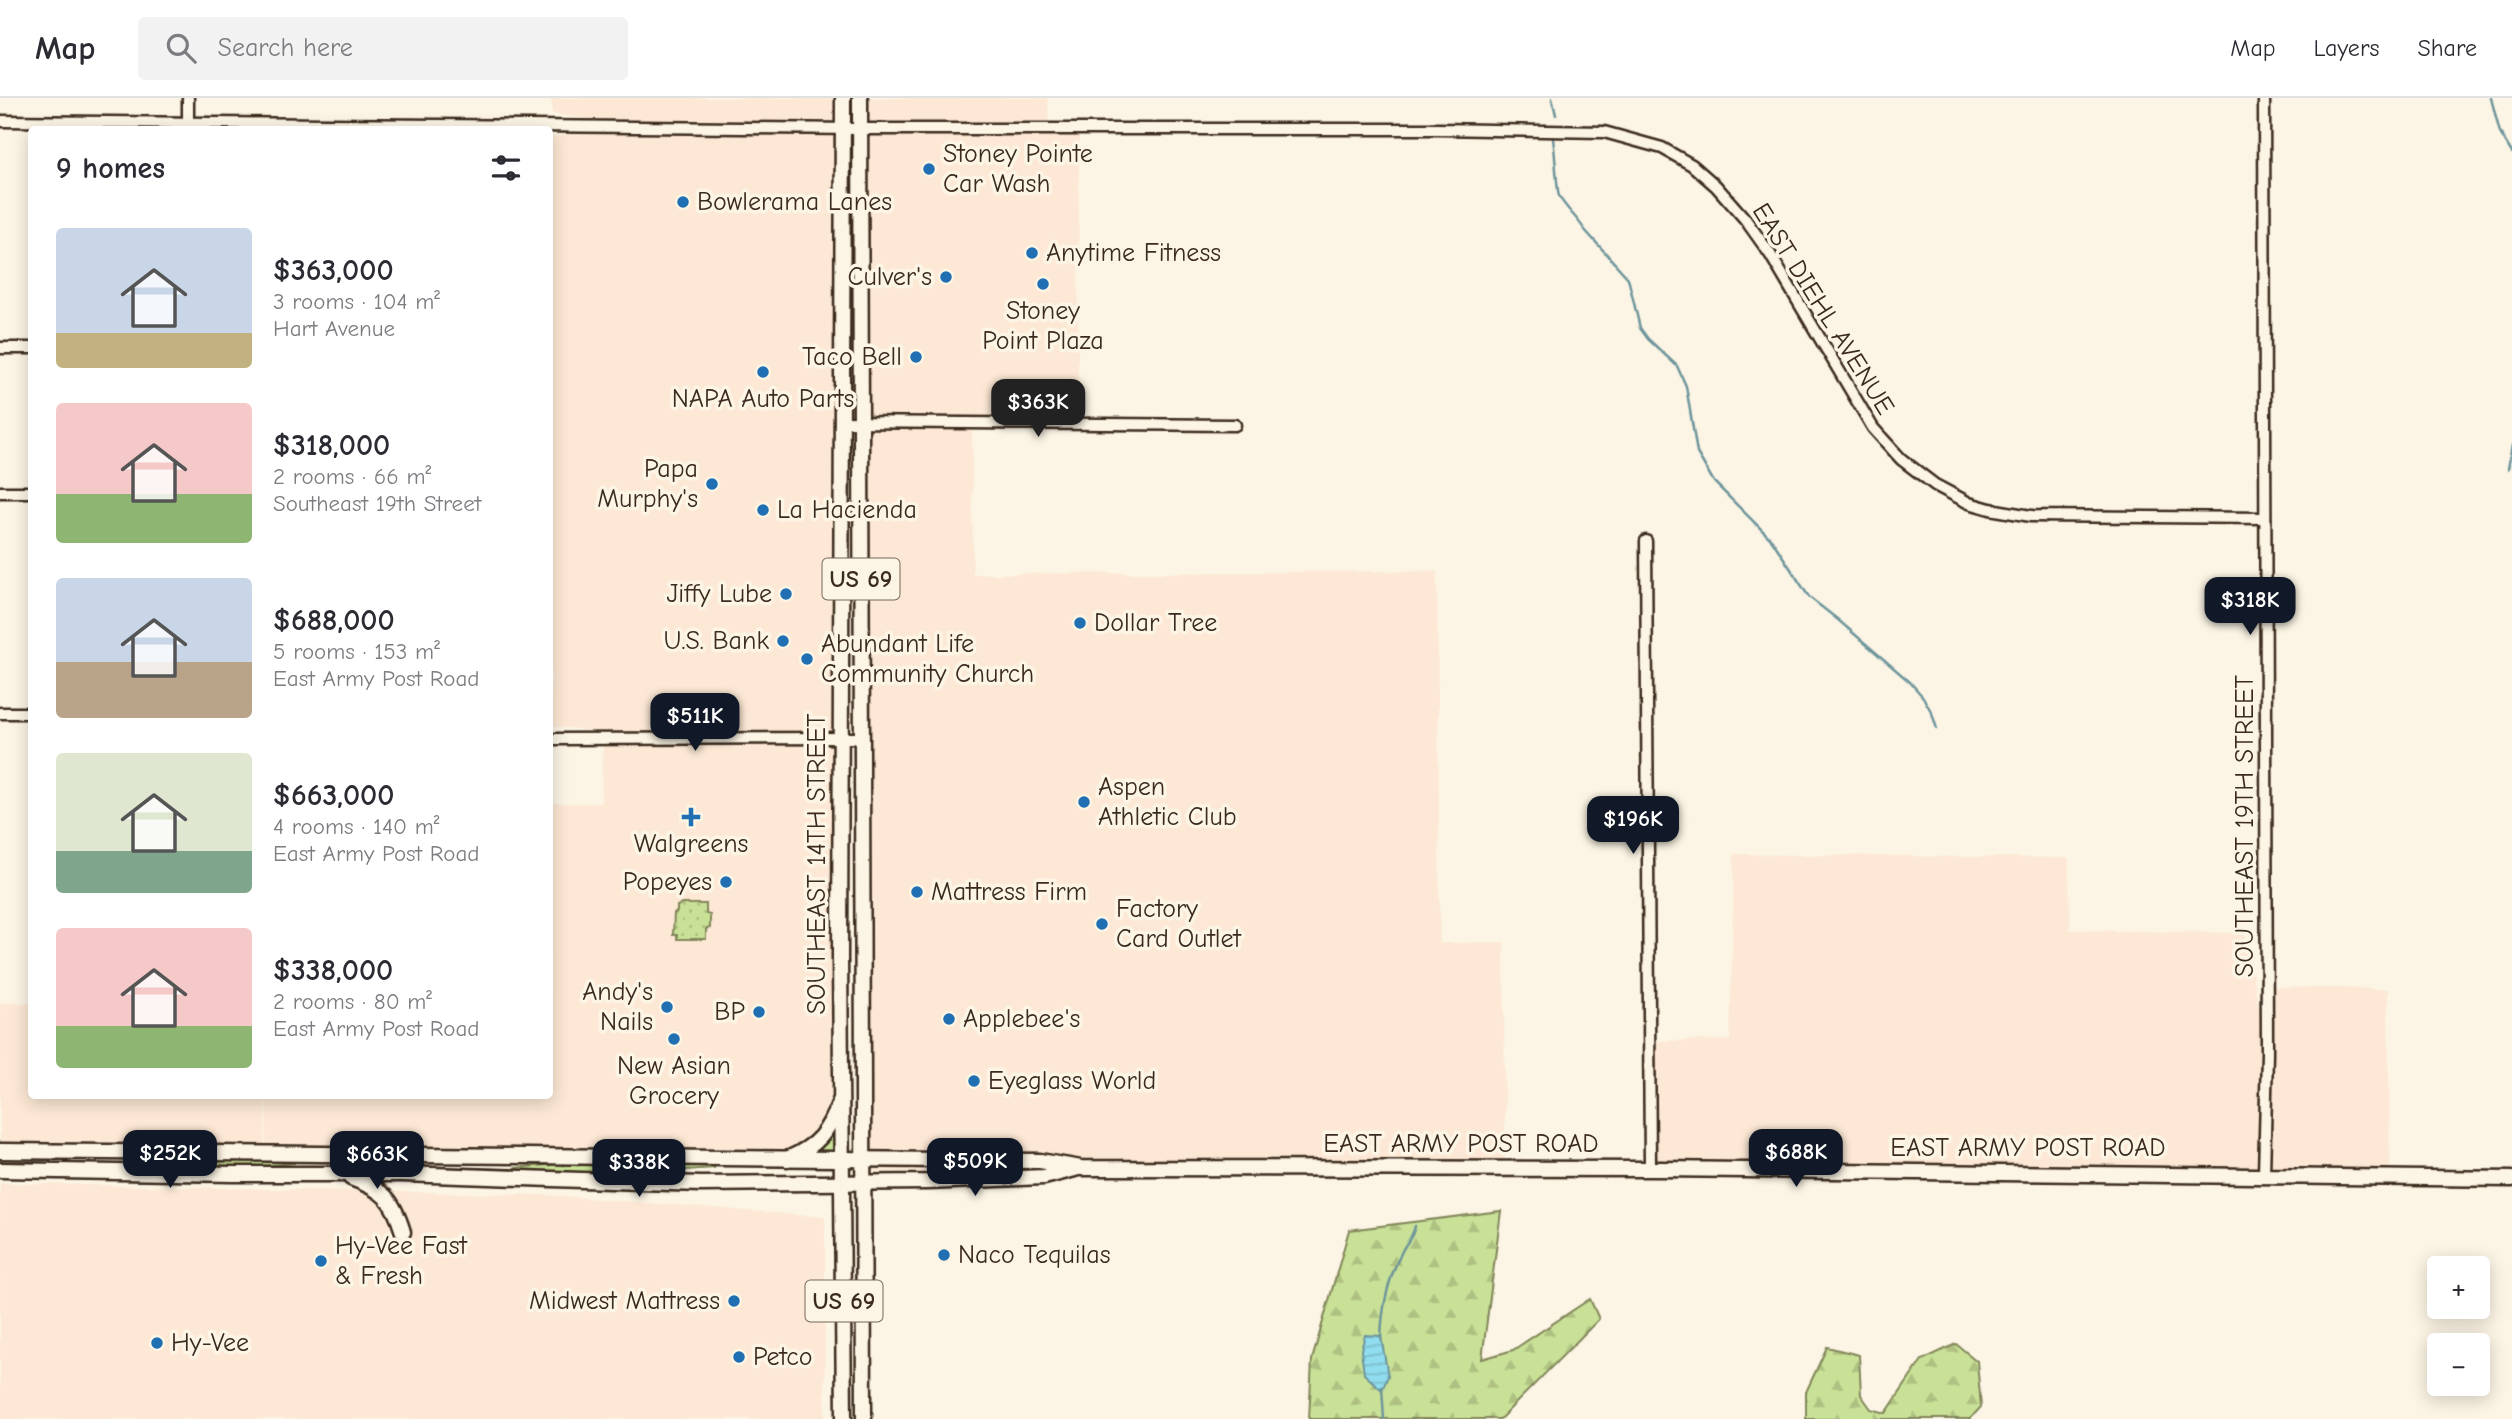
<!DOCTYPE html>
<html lang="en">
<head>
<meta charset="utf-8">
<style>
	body { margin:0; font-family:"Comic Neue",sans-serif; background:#f2f2f3; color:#2b2b33; height:100vh; display:flex; flex-direction:column; font-size:26px; white-space:nowrap }
	* { box-sizing:border-box; margin:0 }
	p { font-size:23px; color:#7c7c81 }
	.icon { flex:none; width:38px; height:38px; fill:none; stroke:currentColor; stroke-width:2; stroke-linecap:round; stroke-linejoin:round }
	.map { position:relative; flex:1; overflow:hidden }
	.drawer { position:absolute; left:28px; top:28px; width:525px; height:973px; display:flex; flex-direction:column; background:#fff; border-radius:7px; box-shadow:0 4px 18px #0003 }
	.drawer>* { flex:none }
	.buttons { position:absolute; left:2427px; top:1158px; display:grid; gap:14px }
	.buttons a { display:grid; place-items:center; width:63px; height:63px; border-radius:7px; background:#fff; box-shadow:0 4px 18px #0003; font-size:35px }
	.price { position:absolute; translate:-50% -60px; padding:0 16px; border-radius:14px; background:#111827; color:#fff; font-size:23px; line-height:46px; filter:drop-shadow(0 2px 4px #0008) }
	.price::after { content:''; position:absolute; left:50%; top:42px; width:21px; height:16px; margin-left:-10px; background:inherit; clip-path:polygon(0 0,100% 0,50% 100%) }
	.price.active { background:#222; color:#fff }
	ul { padding:0; list-style:none }
	li { display:flex; align-items:center; gap:21px; height:175px; padding:0 28px }
	li span { display:grid; place-items:center; flex:none; width:196px; height:140px; border-radius:7px; color:#555 }
	li>.icon { margin-inline-start:auto }
	span .icon { width:84px; height:84px; fill:#fffc; stroke-width:1 }
	li b { font-size:30px }
	h2 { display:flex; justify-content:space-between; align-items:center; height:84px; padding:0 28px; font-size:30px }
	header { display:flex; align-items:center; gap:42px; box-sizing:border-box; height:98px; padding:0 35px; background:#fff; border-bottom:2px solid #e1e1e2 }
	header strong { font-size:33px }
	nav { display:flex; gap:38px; margin-inline-start:auto; font-size:24px }
	.search { width:490px; height:63px; background:#f2f2f3; display:flex; align-items:center; gap:18px; box-sizing:border-box; padding:0 24px; border-radius:7px; color:#7c7c81; font-size:26px }
	.map>svg:first-child { display:block }
	.built { fill:#fce8d4 }
	.grass { fill:url(#grass-dots); stroke:#82865a; stroke-width:2 }
	.forest { fill:url(#forest-firs); stroke:#82865a; stroke-width:2 }
	.water { fill:url(#water-rules); stroke:#6e959b; stroke-width:2 }
	.lines { fill:none; stroke-linecap:round; stroke-linejoin:round }
	.stream { stroke:#6e959b; stroke-width:2.5 }
	.street-casing { stroke:#3b2a1e; stroke-width:15 }
	.secondary-casing { stroke:#3b2a1e; stroke-width:19 }
	.primary-casing { stroke:#3b2a1e; stroke-width:19 }
	.street { stroke:#fcf5e5; stroke-width:10 }
	.secondary { stroke:#fcf5e5; stroke-width:14 }
	.primary { stroke:#fcf5e5; stroke-width:14 }
	.poi-dot { fill:#1f6fb2; stroke:#fcf5e5; stroke-width:2.5 }
	.labels { text-anchor:middle; dominant-baseline:central; stroke-width:7; stroke-linejoin:round; paint-order:stroke }
	.shield { fill:#fcf5e5; stroke:#75675a; stroke-width:2 }
	.shield-label { font-size:24px; font-weight:bold; fill:#3b2a1e }
	.poi-label { font-size:26px; fill:#3b2a1e; stroke:#fcf5e5; text-anchor:start }
	.street-label { font-size:26px; fill:#3b2a1e; stroke:#fcf5e5 }
</style>
</head>
<body>
<header>
<strong>Map</strong>
<div class="search"><svg class="icon" aria-label="search" viewBox="0 0 24 24"><circle cx="10" cy="10" r="6"/><path d="M15 15l6 6"/></svg>Search here</div>
<nav><a>Map</a><a>Layers</a><a>Share</a></nav>
</header>
<div class="map">
<svg width="2512" height="1321" viewBox="0 0 2512 1321">
	<defs>
		<pattern id="grass-dots" width="8" height="8" patternUnits="userSpaceOnUse" patternTransform="scale(1.75)"><rect width="8" height="8" fill="#c9e197"/><path d="M2 2h.1M6 6h.1" fill="none" stroke="#aec182" stroke-width="1.8" stroke-linecap="round"/></pattern>
		<pattern id="forest-firs" width="22" height="20" patternUnits="userSpaceOnUse" patternTransform="scale(1.75)"><rect width="22" height="20" fill="#c9e197"/><path d="M5 1l3.5 6h-7zM16 11l3.5 6h-7z" fill="#aec182"/></pattern>
		<pattern id="water-rules" width="6" height="5" patternUnits="userSpaceOnUse" patternTransform="scale(1.75)"><rect width="6" height="5" fill="#90ddef"/><path d="M0 2.5h6" fill="none" stroke="#7dbecc"/></pattern>
	</defs>
	<rect width="100%" height="100%" fill="#fcf5e5"/>
	<filter id="ink" filterUnits="userSpaceOnUse"><feTurbulence type="fractalNoise" baseFrequency=".0143" numOctaves="2"/><feDisplacementMap in="SourceGraphic" scale="14" xChannelSelector="R" yChannelSelector="G"/><feConvolveMatrix kernelMatrix="1 2 1 2 8 2 1 2 1" color-interpolation-filters="sRGB"/></filter>
	<g filter="url(#ink)">
		<g class="built">
			<path d="M551,0H843L836,1069L266,1065V998H550V705H601L603,641L648,639L551,628L550,117L551,39L635,28L552,16Z"/>
			<path d="M860,0H1048L1049,31H1079L1078,326L972,325L973,476L1437,473L1440,845L1504,844L1505,1071L863,1074Z"/>
			<path d="M1734,756L2069,760L2070,832L2245,835L2266,949L2267,889L2388,891L2390,1079L1650,1071L1649,943L1730,942Z"/>
			<path d="M0,905H31L32,998H265V1065L29,1061L0,1054Z"/>
			<path d="M0,1085L547,1097L825,1119V1321H0Z"/>
		</g>
		<g class="grass">
			<path d="M682,806H706V816L710,817V830L706,831V841H677V837H673L674,815L677,814V808Z"/>
			<path d="M835,1033V1055L814,1054Z"/>
			<path d="M203,1062H294V1065L242,1070L203,1069Z"/>
			<path d="M569,1065L714,1066V1070L611,1077L514,1072V1070Z"/>
		</g>
		<g class="forest">
			<path d="M1501,1113L1482,1261L1513,1252L1590,1201L1599,1221L1500,1321H1309L1312,1262L1349,1132Z"/>
			<path d="M1956,1246L1977,1263L1981,1309L1970,1321H1806V1294L1827,1249L1859,1257L1861,1297L1871,1311L1886,1315L1922,1262Z"/>
		</g>
		<path class="water" d="M1365,1237L1381,1238L1388,1278L1382,1292L1364,1276L1361,1252Z"/>
		<g class="lines">
			<g class="stream">
				<path d="M1552,0L1556,17"/>
				<path d="M2491,0L2500,35L2512,55"/>
				<path d="M1553,41C1555,51 1557,94 1559,98C1565,110 1577,119 1584,131L1628,180L1640,230L1648,241L1677,268L1686,288L1697,355L1714,384L1772,442L1809,499L1837,521L1910,584L1923,599L1932,615L1937,631"/>
				<path d="M2508,371L2512,347"/>
				<path d="M1381,1240C1382,1209 1388,1181 1402,1153C1407,1143 1413,1139 1415,1128"/>
				<path d="M1382,1289L1384,1321"/>
			</g>
			<defs>
				<g id="street">
					<path d="M188,0V31"/>
					<path d="M2264,0L2267,955L2264,1077"/>
					<path d="M0,23L860,31H1437L1604,34L1662,50L1692,67L1716,88L1745,121L1770,156L1873,330L1901,361L1935,387L1969,405L1990,411L2031,418L2265,420"/>
					<path d="M0,250H32"/>
					<path d="M842,324L1235,327"/>
					<path d="M0,394H32"/>
					<path d="M1646,443L1650,1071"/>
					<path d="M0,615H32"/>
					<path d="M550,641L861,640"/>
				</g>
				<g id="secondary">
					<path d="M0,1053L1040,1063L1081,1070L1660,1071L2512,1081"/>
					<path d="M0,1072L233,1076H402L701,1086L928,1084L1044,1079L1075,1071"/>
					<path d="M351,1080C384,1092 393,1101 403,1134"/>
				</g>
				<g id="primary">
					<path d="M843,0L840,860L844,1321"/>
					<path d="M860,0L864,1321"/>
					<path d="M787,1061C818,1048 828,1034 840,1003"/>
				</g>
			</defs>
			<use href="#street" class="street-casing"/>
			<use href="#secondary" class="secondary-casing"/>
			<use href="#primary" class="primary-casing"/>
			<use href="#street" class="street"/>
			<use href="#secondary" class="secondary"/>
			<use href="#primary" class="primary"/>
		</g>
	</g>
	<g class="poi-dot">
		<circle cx="929" cy="71" r="7"/>
		<circle cx="683" cy="104" r="7"/>
		<circle cx="1032" cy="155" r="7"/>
		<circle cx="946" cy="179" r="7"/>
		<circle cx="1043" cy="186" r="7"/>
		<circle cx="916" cy="259" r="7"/>
		<circle cx="763" cy="274" r="7"/>
		<circle cx="712" cy="386" r="7"/>
		<circle cx="763" cy="412" r="7"/>
		<circle cx="786" cy="496" r="7"/>
		<circle cx="1080" cy="525" r="7"/>
		<circle cx="783" cy="543" r="7"/>
		<circle cx="807" cy="561" r="7"/>
		<circle cx="1084" cy="704" r="7"/>
		<path d="M687.5 708.5h7v7h7v7h-7v7h-7v-7h-7v-7h7z"/>
		<circle cx="726" cy="784" r="7"/>
		<circle cx="917" cy="794" r="7"/>
		<circle cx="1102" cy="826" r="7"/>
		<circle cx="667" cy="909" r="7"/>
		<circle cx="759" cy="914" r="7"/>
		<circle cx="949" cy="921" r="7"/>
		<circle cx="674" cy="941" r="7"/>
		<circle cx="974" cy="983" r="7"/>
		<circle cx="944" cy="1157" r="7"/>
		<circle cx="321" cy="1163" r="7"/>
		<circle cx="734" cy="1203" r="7"/>
		<circle cx="157" cy="1245" r="7"/>
		<circle cx="739" cy="1259" r="7"/>
	</g>
	<g class="labels">
		<g class="shield">
			<rect x="822.5" y="460.5" width="77" height="41" rx="5"/>
			<rect x="805.5" y="1182.5" width="77" height="41" rx="5"/>
		</g>
		<g class="shield-label">
			<text x="861" y="481">US 69</text>
			<text x="844" y="1203">US 69</text>
		</g>
		<g class="poi-label">
			<text x="943" y="56">Stoney Pointe<tspan x="943" dy="30">Car Wash</tspan></text>
			<text x="697" y="104">Bowlerama Lanes</text>
			<text x="1046" y="155">Anytime Fitness</text>
			<text x="932" y="179" text-anchor="end">Culver's</text>
			<text x="1043" y="213" text-anchor="middle">Stoney<tspan x="1043" dy="30">Point Plaza</tspan></text>
			<text x="902" y="259" text-anchor="end">Taco Bell</text>
			<text x="763" y="301" text-anchor="middle">NAPA Auto Parts</text>
			<text x="698" y="371" text-anchor="end">Papa<tspan x="698" dy="30">Murphy's</tspan></text>
			<text x="777" y="412">La Hacienda</text>
			<text x="772" y="496" text-anchor="end">Jiffy Lube</text>
			<text x="1094" y="525">Dollar Tree</text>
			<text x="769" y="543" text-anchor="end">U.S. Bank</text>
			<text x="821" y="546">Abundant Life<tspan x="821" dy="30">Community Church</tspan></text>
			<text x="1098" y="689">Aspen<tspan x="1098" dy="30">Athletic Club</tspan></text>
			<text x="691" y="746" text-anchor="middle">Walgreens</text>
			<text x="712" y="784" text-anchor="end">Popeyes</text>
			<text x="931" y="794">Mattress Firm</text>
			<text x="1116" y="811">Factory<tspan x="1116" dy="30">Card Outlet</tspan></text>
			<text x="653" y="894" text-anchor="end">Andy's<tspan x="653" dy="30">Nails</tspan></text>
			<text x="745" y="914" text-anchor="end">BP</text>
			<text x="963" y="921">Applebee's</text>
			<text x="674" y="968" text-anchor="middle">New Asian<tspan x="674" dy="30">Grocery</tspan></text>
			<text x="988" y="983">Eyeglass World</text>
			<text x="335" y="1148">Hy-Vee Fast<tspan x="335" dy="30">&amp; Fresh</tspan></text>
			<text x="958" y="1157">Naco Tequilas</text>
			<text x="720" y="1203" text-anchor="end">Midwest Mattress</text>
			<text x="171" y="1245">Hy-Vee</text>
			<text x="753" y="1259">Petco</text>
		</g>
		<g class="street-label">
			<text transform="translate(1823 211) rotate(58)">EAST DIEHL AVENUE</text>
			<text transform="translate(2245 728) rotate(-90)">SOUTHEAST 19TH STREET</text>
			<text transform="translate(817 766) rotate(-90)">SOUTHEAST 14TH STREET</text>
			<text x="1461" y="1046">EAST ARMY POST ROAD</text>
			<text x="2028" y="1050">EAST ARMY POST ROAD</text>
		</g>
	</g>
</svg>
<div class="buttons">
<a>+</a>
<a>−</a>
</div>
<b class="price active" style="left:1038px;top:341px">$363K</b>
<b class="price" style="left:2250px;top:539px">$318K</b>
<b class="price" style="left:695px;top:655px">$511K</b>
<b class="price" style="left:1633px;top:758px">$196K</b>
<b class="price" style="left:1796px;top:1091px">$688K</b>
<b class="price" style="left:170px;top:1092px">$252K</b>
<b class="price" style="left:377px;top:1093px">$663K</b>
<b class="price" style="left:975px;top:1100px">$509K</b>
<b class="price" style="left:639px;top:1101px">$338K</b>
<section class="drawer">
<h2>9 homes<svg class="icon" aria-label="filters" viewBox="0 0 24 24"><path d="M4 7h16M4 17h16"/><circle cx="9" cy="7" r="2"/><circle cx="15" cy="17" r="2"/></svg></h2>
<ul>
<li><span style="background:linear-gradient(#c9d6e8 75%,#c2b280 0)"><svg class="icon" aria-label="home" viewBox="0 0 24 24"><path d="M3 11l9-7 9 7M6 9v11h12V9"/></svg></span><div><b>$363,000</b><p>3 rooms · 104 m²</p><p>Hart Avenue</p></div></li>
<li><span style="background:linear-gradient(#f6c9c9 65%,#8fb573 0)"><svg class="icon" aria-label="home" viewBox="0 0 24 24"><path d="M3 11l9-7 9 7M6 9v11h12V9"/></svg></span><div><b>$318,000</b><p>2 rooms · 66 m²</p><p>Southeast 19th Street</p></div></li>
<li><span style="background:linear-gradient(#c9d6e8 60%,#b9a48a 0)"><svg class="icon" aria-label="home" viewBox="0 0 24 24"><path d="M3 11l9-7 9 7M6 9v11h12V9"/></svg></span><div><b>$688,000</b><p>5 rooms · 153 m²</p><p>East Army Post Road</p></div></li>
<li><span style="background:linear-gradient(#dfe7d0 70%,#7fa58c 0)"><svg class="icon" aria-label="home" viewBox="0 0 24 24"><path d="M3 11l9-7 9 7M6 9v11h12V9"/></svg></span><div><b>$663,000</b><p>4 rooms · 140 m²</p><p>East Army Post Road</p></div></li>
<li><span style="background:linear-gradient(#f6c9c9 70%,#8fb573 0)"><svg class="icon" aria-label="home" viewBox="0 0 24 24"><path d="M3 11l9-7 9 7M6 9v11h12V9"/></svg></span><div><b>$338,000</b><p>2 rooms · 80 m²</p><p>East Army Post Road</p></div></li>
</ul>
</section>
</div>
</body>
</html>
